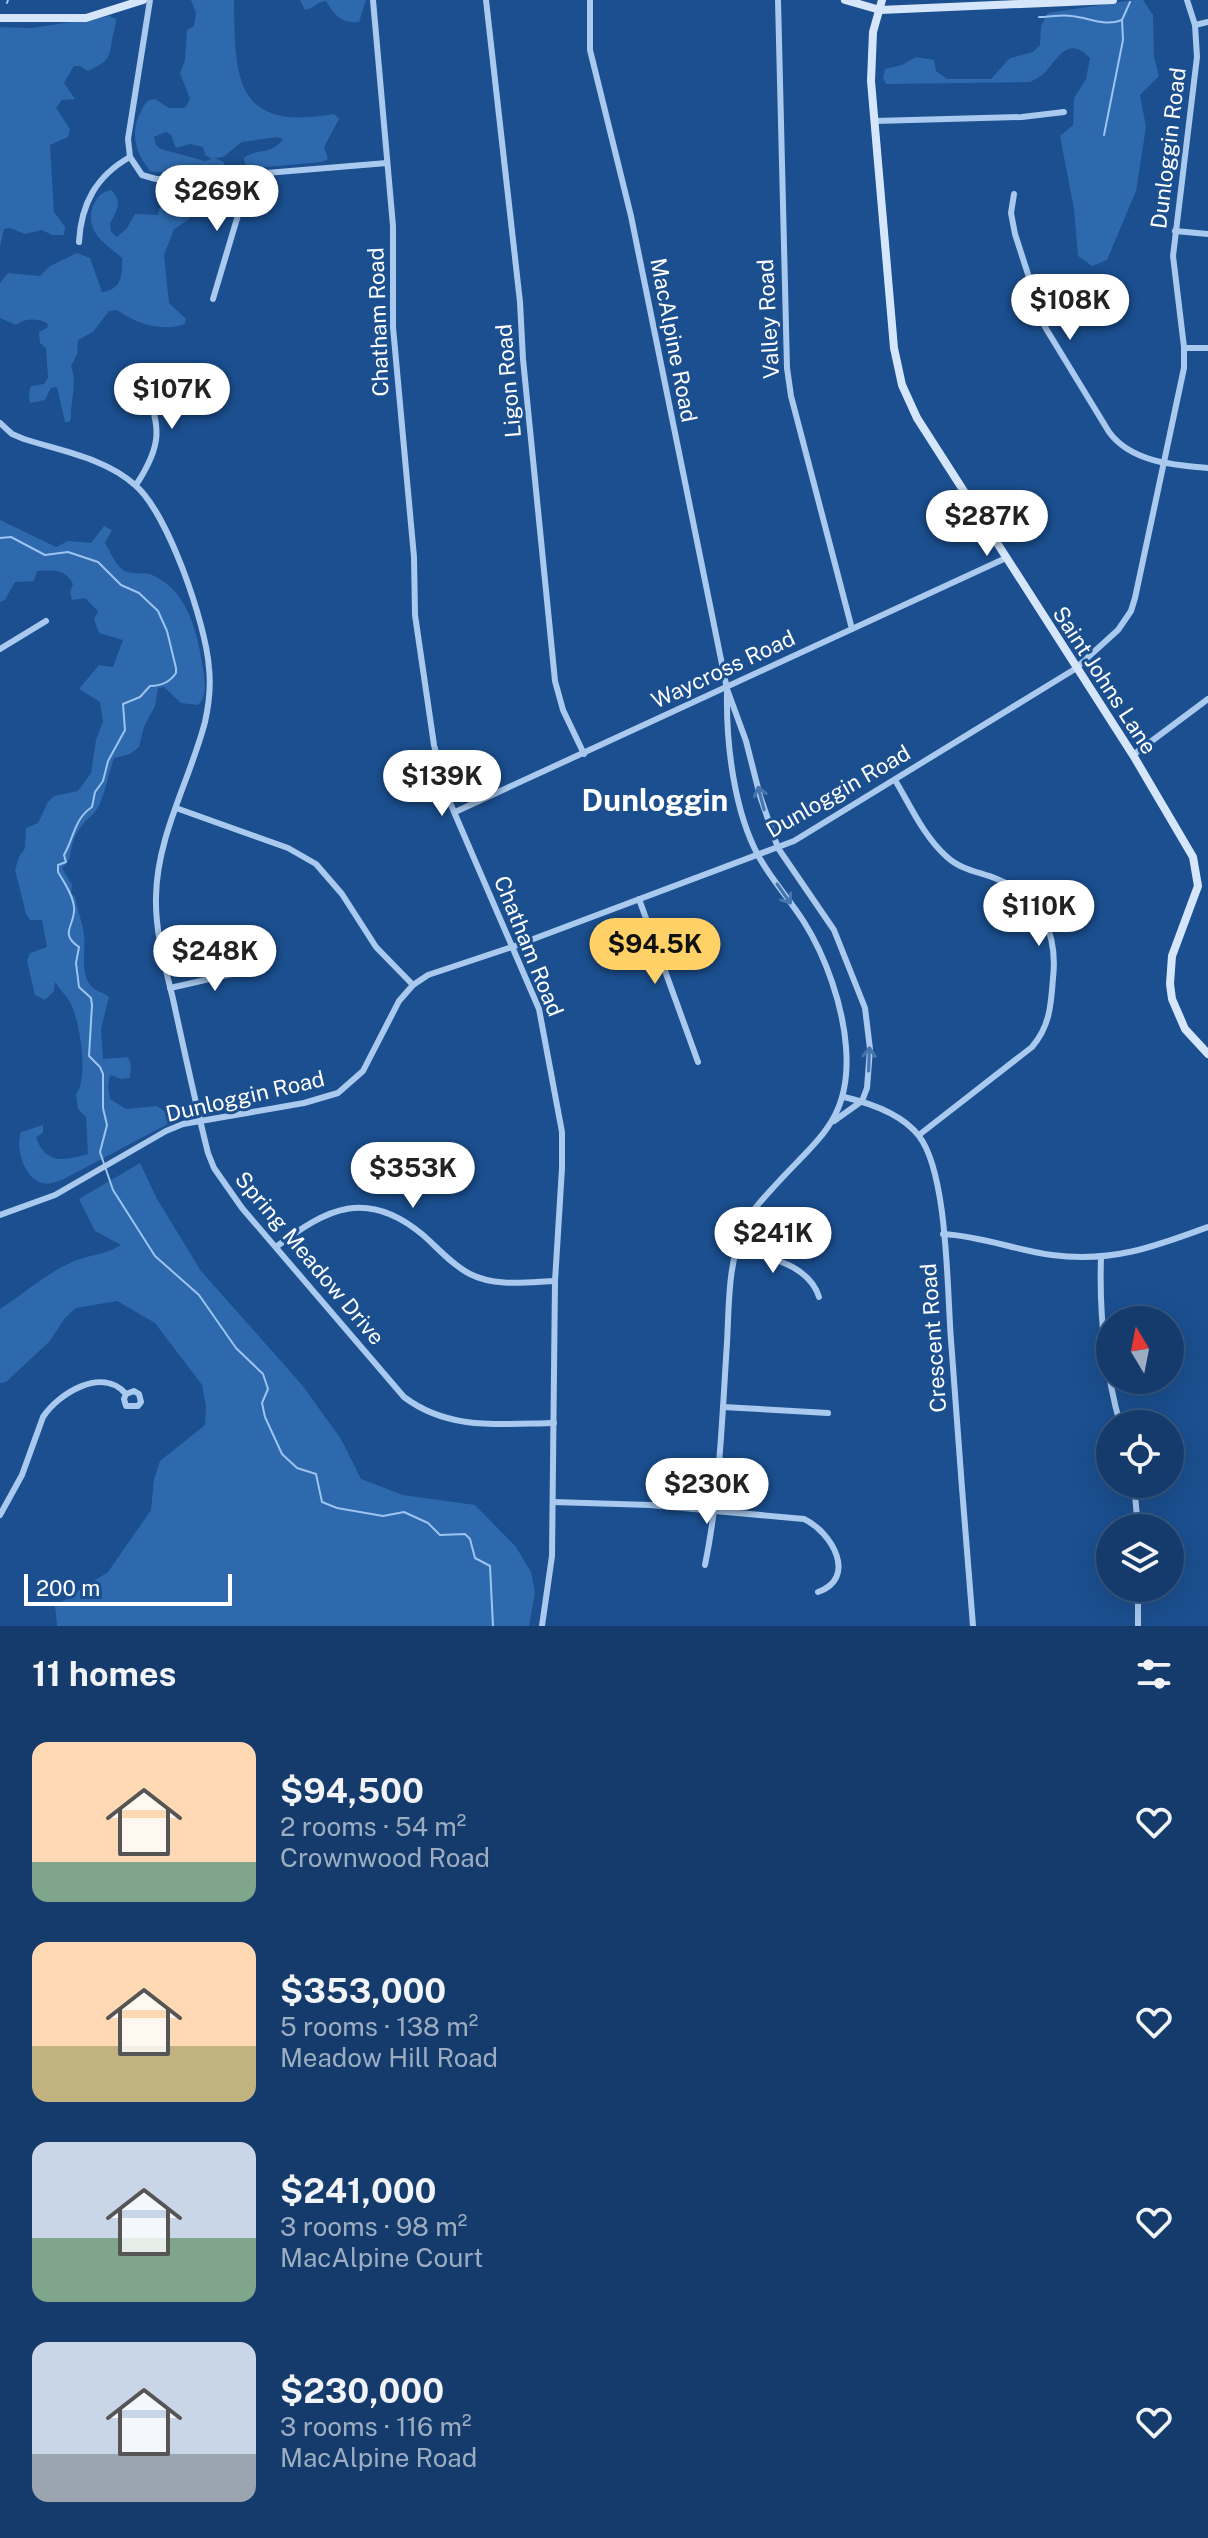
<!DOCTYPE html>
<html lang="en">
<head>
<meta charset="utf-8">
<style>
	body { margin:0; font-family:"Public Sans",sans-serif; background:#1d4271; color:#f1f3f6; height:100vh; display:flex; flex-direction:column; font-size:30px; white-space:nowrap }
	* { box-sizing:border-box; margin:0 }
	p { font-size:26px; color:#9dadc1 }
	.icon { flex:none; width:44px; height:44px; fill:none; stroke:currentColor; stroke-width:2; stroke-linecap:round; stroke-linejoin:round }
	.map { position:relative; height:1626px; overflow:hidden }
	.drawer { display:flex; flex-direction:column; background:#143b6b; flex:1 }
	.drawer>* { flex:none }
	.needle { width:52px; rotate:350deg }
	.buttons { position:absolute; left:1096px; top:1306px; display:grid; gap:16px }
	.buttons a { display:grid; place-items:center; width:88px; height:88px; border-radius:50%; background:#143b6b; box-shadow:0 8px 32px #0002,0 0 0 2px #33557e; font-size:40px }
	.scale { position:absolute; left:24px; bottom:20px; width:208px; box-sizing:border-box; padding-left:8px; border:4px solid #fff; border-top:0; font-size:22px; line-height:28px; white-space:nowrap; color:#fff; -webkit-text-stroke:6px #1b4f8f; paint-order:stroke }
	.price { position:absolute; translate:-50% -68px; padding:0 18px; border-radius:28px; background:#fff; color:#222; font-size:26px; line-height:52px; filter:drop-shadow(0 2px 4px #0008) }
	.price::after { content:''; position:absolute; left:50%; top:48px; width:24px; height:18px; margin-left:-12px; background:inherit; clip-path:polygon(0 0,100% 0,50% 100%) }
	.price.current { background:#ffd166; color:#111 }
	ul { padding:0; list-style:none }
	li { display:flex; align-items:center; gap:24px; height:200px; padding:0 32px }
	li span { display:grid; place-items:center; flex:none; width:224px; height:160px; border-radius:16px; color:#555 }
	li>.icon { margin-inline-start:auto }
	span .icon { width:96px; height:96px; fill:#fffc; stroke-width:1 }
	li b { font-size:34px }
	h2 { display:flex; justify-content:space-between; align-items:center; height:96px; padding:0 32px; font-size:34px }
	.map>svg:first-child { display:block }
	.green { fill:#2e69ad; fill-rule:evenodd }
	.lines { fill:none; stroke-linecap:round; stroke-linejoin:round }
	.stream { stroke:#9cc4f0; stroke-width:2 }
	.street { stroke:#a9c9ee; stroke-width:6 }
	.secondary { stroke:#d6e6fa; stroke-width:8 }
	.oneway { stroke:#4674ac }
	.labels { text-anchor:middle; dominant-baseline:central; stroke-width:6; stroke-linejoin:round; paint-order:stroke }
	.street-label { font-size:22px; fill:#fff; stroke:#1b4f8f }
	.district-label { font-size:30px; font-weight:bold; fill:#fff; stroke:#1b4f8f }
</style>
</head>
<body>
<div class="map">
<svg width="1208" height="1626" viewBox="0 0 1208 1626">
	<rect width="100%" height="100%" fill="#1b4f8f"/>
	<g class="green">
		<path d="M191,0H234C235,78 234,132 334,114L339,119L324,147L328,159L321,162L257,168L245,165L244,158C257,148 272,155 283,139L277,137L242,142L223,157L214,158L224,162L225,167L221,172L182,175L150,171C131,147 130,126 147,101L155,99L169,108H185L190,99L180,73L185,60L187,30L194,26L196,13ZM166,132L171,135L176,148L190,144L203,147L205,155L212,159L205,161L161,149L156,145L154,137Z"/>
		<path d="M300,0H366L359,22C342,24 334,15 326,1C317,2 314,8 305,10Z"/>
		<path d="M1133,0H1143L1153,15L1154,57L1159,76L1140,95L1146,127L1136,191L1107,260L1092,266L1078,256L1074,209L1060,136L1073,125L1074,98L1086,79L1090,58C1066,33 1057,62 1042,75C1038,78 1034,80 1030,82L886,84L883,78L885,69L902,65L916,57L934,60L936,71L947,79H991L1010,58L1033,52L1040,45L1041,26L1048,13Z"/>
		<path d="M110,16L116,19C116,27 113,32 112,40C109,60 108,61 88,71L80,66H74L64,83L75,99L62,100L56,108L70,129L68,137L50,145L54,212L65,227L64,235H52L42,230L25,234L10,228L4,229L0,247V27L32,28Z"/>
		<path d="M167,189L177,191L191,204L193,209L188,220L174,229L164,255L169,303L186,319L185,324C161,332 137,324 117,310L109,311L93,332L78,340L77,354L71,366C78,384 70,400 71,418L69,422H65L57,387L51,388L45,400L30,403L29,394L31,386L44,384L48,378L46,348L40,343L39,332L47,328L48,324C38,318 25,318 16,325L0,318V283L8,273L40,276L50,266L77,253L90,258L102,292C121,290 123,275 122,258C105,243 84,232 93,206C97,197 101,192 111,190C124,202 116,211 110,224L111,232L117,237L127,228L135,214L158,215L164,191Z"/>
		<path d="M0,520L56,547L68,541L91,543L104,526L112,530L105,543C110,551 115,564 122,569C129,576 142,571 152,575C186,589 197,630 202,663C204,677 209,694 198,705L181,703L164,687L158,688L155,706L144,727L139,747L130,754L114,758C109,771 103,806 93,814C86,821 78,828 74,839C69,851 73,859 62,868L72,885L71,893L75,897C77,909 82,921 84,934C86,949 79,975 93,988C99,993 104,992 109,997L101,1029L103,1059L128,1057L131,1065L130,1078L121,1079L110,1075L108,1086L110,1099L126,1109L157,1106L167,1113L176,1114L179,1118L62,1180C55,1182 49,1185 42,1183C24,1178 15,1148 21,1132L43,1125V1133L36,1137C46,1166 65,1160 88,1154L86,1117L78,1109L76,1094C89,1079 80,1020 70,1002C66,995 60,990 55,982L54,991L45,1000L35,995L27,961L30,953L47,947L42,920H30L26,914L15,870L19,857L25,848L26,828L38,823L48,802L54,796L78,791L91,773L96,740L103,722L100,702L79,689L99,665L113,667L123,640L99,633L94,619L98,611L85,598L72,600L70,592L73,584C66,569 52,570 37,571L34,581L15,582L5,600L0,602Z"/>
		<path d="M140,1163L157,1199L201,1271L302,1385L341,1439L361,1479L403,1495L475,1505L516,1547L531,1572L535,1592L529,1626H57L55,1606L108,1572L151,1510L154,1479L160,1461L205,1425L206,1406L202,1385L155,1323L117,1301L76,1308L64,1319L50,1341L6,1382L0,1383V1309C25,1293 51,1269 80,1259C95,1254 107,1254 121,1245L95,1231L79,1199Z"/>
	</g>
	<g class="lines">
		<g class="stream">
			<path d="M7,3L8,0"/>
			<path d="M1039,17C1050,17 1061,14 1072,16C1090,18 1104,27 1122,20L1130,2"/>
			<path d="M1104,135L1123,40L1122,20"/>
			<path d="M0,538L11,537L45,555L68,552L98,562L121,585L139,593L158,611L167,631L176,668V673C170,682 161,686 150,686L140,697L123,704L125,730L108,761L103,781L95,792L92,807C74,819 74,838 64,855L66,862L58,865V872C64,882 73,895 74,907C76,925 58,933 79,947L76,963L79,987L91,998L92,1005L89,1056L100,1067L103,1074V1108L107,1125L100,1152L113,1190L155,1256L199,1295L236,1348L263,1374L268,1389L262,1403L265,1417L282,1454L297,1468L316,1474L322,1502L337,1508L383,1516L404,1512L428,1523L440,1535L465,1534L470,1539L475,1558L490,1566L493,1626"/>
		</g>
		<g class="street">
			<path d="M150,0L128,139L130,157L142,175L156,179H193L387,163"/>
			<path d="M373,0L393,226V327L414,557L415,615L434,745L448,798L539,1009L562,1132V1168L555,1281L552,1556L542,1626"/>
			<path d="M486,0L520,302L523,359L555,681L563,710L584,754"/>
			<path d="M590,0V50L631,216L727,689L746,741L760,796L778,848L834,930L865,1008L870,1049L867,1088L862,1101L834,1121"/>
			<path d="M778,0L787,368L791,396L852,629"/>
			<path d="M1195,25L1208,22"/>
			<path d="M875,121L1022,117L1064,112"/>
			<path d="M1014,194L1011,213L1015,234L1045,327L1109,432C1131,462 1173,465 1208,468"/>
			<path d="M1175,231L1208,234"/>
			<path d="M79,242C81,204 96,176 130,157"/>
			<path d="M213,299L250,175"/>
			<path d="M1184,348H1208"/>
			<path d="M0,423L12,434L24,439C61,451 105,458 135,485C168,513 206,624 209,668C211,686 209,704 205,722C190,780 157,835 156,897C155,931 165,966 173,999C184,1050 195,1101 208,1153L214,1168L242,1208L404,1397C449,1431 501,1424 554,1423"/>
			<path d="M136,485C169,435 156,422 140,369"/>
			<path d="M0,649L46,621"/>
			<path d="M1133,755L1208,699"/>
			<path d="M895,780C910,805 924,837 947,857C961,870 980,872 997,879C1041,896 1058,934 1053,978C1051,1005 1050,1026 1032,1047L919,1135"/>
			<path d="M176,808L288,848L316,864L342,894L376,947L413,985"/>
			<path d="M455,812L1006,558"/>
			<path d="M639,899L698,1062"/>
			<path d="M170,988L253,969"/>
			<path d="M844,1097C870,1103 902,1114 919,1136C948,1174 947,1290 951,1340C958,1435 965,1531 973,1626"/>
			<path d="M0,1215L55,1195L166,1131L183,1124L304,1103L338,1093L363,1071L399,1001L413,985L428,975L512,947L794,841L1075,669L1118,630L1131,611L1135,598L1184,368V347L1173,256L1197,57L1195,25L1187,0"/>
			<path d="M943,1234C981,1236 1015,1250 1052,1255C1111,1263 1154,1247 1208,1227"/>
			<path d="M276,1247C327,1208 367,1188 423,1235C438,1248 452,1265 470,1274C495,1287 528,1282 555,1281"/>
			<path d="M737,1247C766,1257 809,1264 819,1297"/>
			<path d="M1101,1258C1099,1315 1105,1369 1120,1424"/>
			<path d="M723,1407L828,1413"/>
			<path d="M1134,1484L1138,1528"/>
			<path d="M553,1502L650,1505L804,1519C832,1532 858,1578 818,1592"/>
			<path d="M0,1515L22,1475L43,1417C58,1394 102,1366 126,1394L134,1391L139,1394L141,1402L138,1406H126L124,1399L126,1394"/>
			<path d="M705,1565C720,1492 722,1417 727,1343C729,1306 728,1264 743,1229C749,1214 760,1202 771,1190C815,1140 852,1122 846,1047C843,1006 826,957 804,922C790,900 772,880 759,857C734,812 726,743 727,692"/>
			<path d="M1138,1626V1588"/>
		</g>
		<g class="secondary">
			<path d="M845,0L880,10L1113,0"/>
			<path d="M882,0L873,32L871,81L894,348L902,385L917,418L1133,755L1193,857L1198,886L1172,956L1170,984L1172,999L1185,1029L1208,1054"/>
			<path d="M0,18H86L143,0"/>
		</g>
	</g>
	<defs><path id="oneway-shaft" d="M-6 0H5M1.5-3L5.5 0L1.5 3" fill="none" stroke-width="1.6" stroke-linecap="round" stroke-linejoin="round" transform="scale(2)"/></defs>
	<g class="oneway">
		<use href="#oneway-shaft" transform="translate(761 798) rotate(-105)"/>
		<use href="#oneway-shaft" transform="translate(784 894) rotate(55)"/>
		<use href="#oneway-shaft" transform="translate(869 1059) rotate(-88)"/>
	</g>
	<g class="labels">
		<g class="street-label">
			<text transform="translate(1168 148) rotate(-83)">Dunloggin Road</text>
			<text transform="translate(768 319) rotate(-93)">Valley Road</text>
			<text transform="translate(378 322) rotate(-92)">Chatham Road</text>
			<text transform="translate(674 340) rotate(79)">MacAlpine Road</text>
			<text transform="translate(508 381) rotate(-95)">Ligon Road</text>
			<text transform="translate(723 669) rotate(-25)">Waycross Road</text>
			<text transform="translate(1105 680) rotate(57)">Saint Johns Lane</text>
			<text transform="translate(838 791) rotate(-30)">Dunloggin Road</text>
			<text transform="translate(529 946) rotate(68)">Chatham Road</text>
			<text transform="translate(245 1096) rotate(-13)">Dunloggin Road</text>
			<text transform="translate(310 1258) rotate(50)">Spring Meadow Drive</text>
			<text transform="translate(933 1338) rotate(-94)">Crescent Road</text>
		</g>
		<g class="district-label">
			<text x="655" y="800">Dunloggin</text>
		</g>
	</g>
</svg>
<div class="buttons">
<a><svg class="needle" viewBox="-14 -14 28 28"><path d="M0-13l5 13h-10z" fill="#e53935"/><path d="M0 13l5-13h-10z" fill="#9dadc1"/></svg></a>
<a><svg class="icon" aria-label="locate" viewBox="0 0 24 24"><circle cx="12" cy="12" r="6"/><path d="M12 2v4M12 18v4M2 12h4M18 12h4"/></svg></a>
<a><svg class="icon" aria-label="layers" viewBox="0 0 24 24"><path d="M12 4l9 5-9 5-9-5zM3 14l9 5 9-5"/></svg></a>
</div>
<div class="scale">200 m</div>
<b class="price" style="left:217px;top:233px">$269K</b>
<b class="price" style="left:1070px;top:342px">$108K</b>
<b class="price" style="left:172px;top:431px">$107K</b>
<b class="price" style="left:987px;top:558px">$287K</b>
<b class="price" style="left:442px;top:818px">$139K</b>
<b class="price" style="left:1039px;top:948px">$110K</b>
<b class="price current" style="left:655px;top:986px">$94.5K</b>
<b class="price" style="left:215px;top:993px">$248K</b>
<b class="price" style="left:413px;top:1210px">$353K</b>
<b class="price" style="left:773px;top:1275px">$241K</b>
<b class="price" style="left:707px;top:1526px">$230K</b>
</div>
<section class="drawer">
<h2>11 homes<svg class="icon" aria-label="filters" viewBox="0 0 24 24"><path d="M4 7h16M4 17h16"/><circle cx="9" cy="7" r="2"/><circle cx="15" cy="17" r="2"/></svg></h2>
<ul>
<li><span style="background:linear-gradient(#ffd9b3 75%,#7fa58c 0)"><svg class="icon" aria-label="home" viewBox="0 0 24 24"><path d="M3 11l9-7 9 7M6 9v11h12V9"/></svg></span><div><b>$94,500</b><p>2 rooms · 54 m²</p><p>Crownwood Road</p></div><svg class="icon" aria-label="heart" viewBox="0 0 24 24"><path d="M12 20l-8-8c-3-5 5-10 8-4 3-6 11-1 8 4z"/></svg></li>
<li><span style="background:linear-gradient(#ffd9b3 65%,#c2b280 0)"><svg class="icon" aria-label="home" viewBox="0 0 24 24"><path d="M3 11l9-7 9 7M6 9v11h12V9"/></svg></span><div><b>$353,000</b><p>5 rooms · 138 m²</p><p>Meadow Hill Road</p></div><svg class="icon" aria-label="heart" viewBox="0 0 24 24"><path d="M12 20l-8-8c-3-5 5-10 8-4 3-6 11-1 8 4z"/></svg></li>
<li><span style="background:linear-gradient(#c9d6e8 60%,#7fa58c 0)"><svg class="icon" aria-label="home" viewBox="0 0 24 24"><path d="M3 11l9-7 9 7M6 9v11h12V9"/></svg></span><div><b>$241,000</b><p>3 rooms · 98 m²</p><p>MacAlpine Court</p></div><svg class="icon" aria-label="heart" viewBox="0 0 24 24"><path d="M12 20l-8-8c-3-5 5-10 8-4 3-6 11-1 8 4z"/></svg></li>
<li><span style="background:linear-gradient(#c9d6e8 70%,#9aa5b1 0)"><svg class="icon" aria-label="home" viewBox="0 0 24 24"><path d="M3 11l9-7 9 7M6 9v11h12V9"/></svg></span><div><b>$230,000</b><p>3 rooms · 116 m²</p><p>MacAlpine Road</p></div><svg class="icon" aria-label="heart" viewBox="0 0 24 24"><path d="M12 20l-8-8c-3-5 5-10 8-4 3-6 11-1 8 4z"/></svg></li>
</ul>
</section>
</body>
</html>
